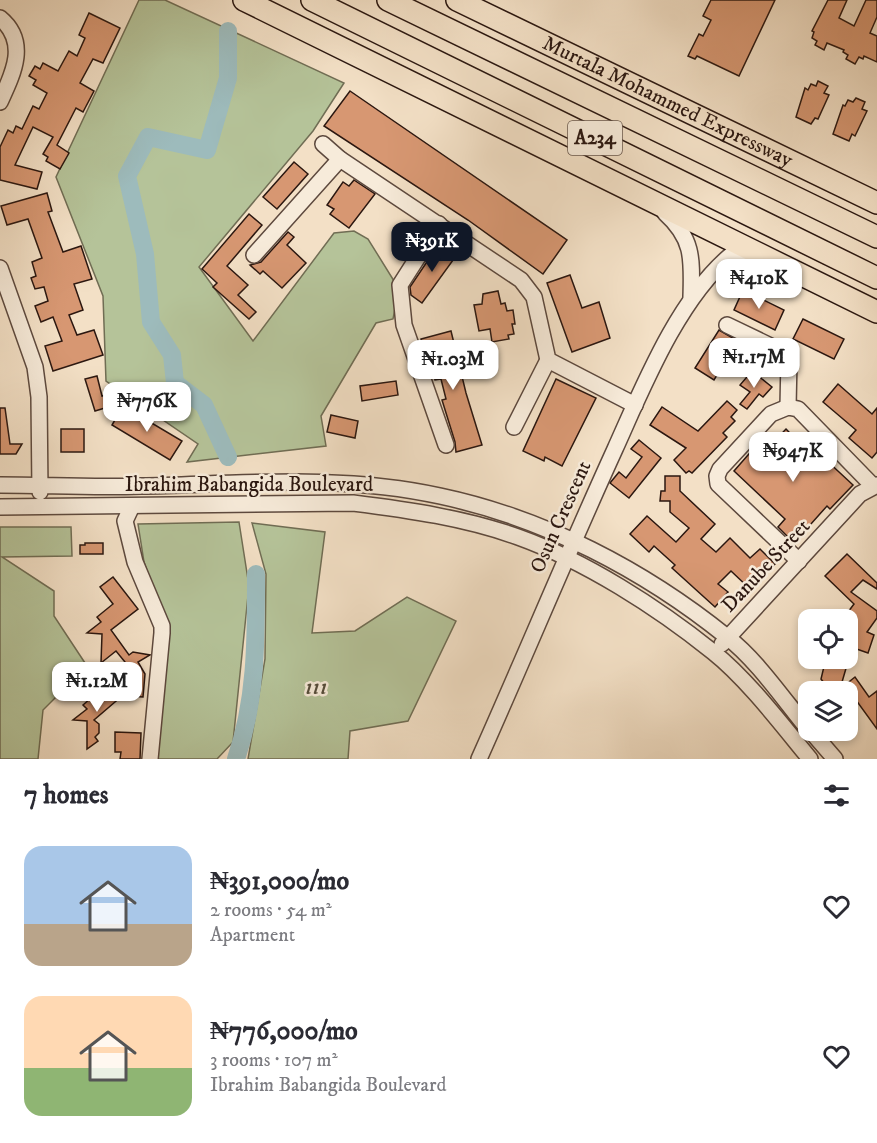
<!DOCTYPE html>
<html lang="en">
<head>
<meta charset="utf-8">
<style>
	body { margin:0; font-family:"IM FELL DW Pica",serif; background:#f2f2f3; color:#2b2b33; height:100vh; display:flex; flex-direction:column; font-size:22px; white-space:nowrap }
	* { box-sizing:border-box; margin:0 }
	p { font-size:20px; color:#7c7c81 }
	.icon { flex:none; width:33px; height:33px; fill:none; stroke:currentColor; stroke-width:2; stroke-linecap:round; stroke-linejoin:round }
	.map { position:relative; height:759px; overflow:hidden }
	.details { display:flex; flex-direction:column; background:#fff; flex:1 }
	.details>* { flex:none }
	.fabs { position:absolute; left:798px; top:609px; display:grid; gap:12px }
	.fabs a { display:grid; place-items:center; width:60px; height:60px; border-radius:12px; background:#fff; box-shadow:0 3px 9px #0003; font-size:30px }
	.price { position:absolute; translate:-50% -51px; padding:0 14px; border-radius:12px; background:#fff; color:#222; font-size:20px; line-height:39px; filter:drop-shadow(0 2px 3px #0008) }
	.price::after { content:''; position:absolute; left:50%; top:36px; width:18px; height:14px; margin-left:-9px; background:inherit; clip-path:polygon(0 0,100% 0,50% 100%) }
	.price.active { background:#111827; color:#fff }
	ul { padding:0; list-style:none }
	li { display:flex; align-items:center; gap:18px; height:150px; padding:0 24px }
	li span { display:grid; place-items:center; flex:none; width:168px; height:120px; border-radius:18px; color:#555 }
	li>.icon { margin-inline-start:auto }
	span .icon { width:72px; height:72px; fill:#fffc; stroke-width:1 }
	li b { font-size:26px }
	h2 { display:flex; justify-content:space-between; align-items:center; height:72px; padding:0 24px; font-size:26px }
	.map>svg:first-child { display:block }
	.green { fill:#b5c399; stroke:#706d54; stroke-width:1.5 }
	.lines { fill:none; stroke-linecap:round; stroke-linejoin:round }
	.river { stroke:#9dbbbc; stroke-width:18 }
	.building { fill:#d79772; stroke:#2b1710; stroke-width:1.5 }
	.minor-casing { stroke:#5d493e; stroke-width:18 }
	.highway-casing { stroke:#2b1710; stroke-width:24 }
	.minor { stroke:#f7ebda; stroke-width:15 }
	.highway { stroke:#f3e0c6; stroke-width:21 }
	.labels { text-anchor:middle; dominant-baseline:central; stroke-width:5; stroke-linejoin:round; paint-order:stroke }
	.shield { fill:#f7ebda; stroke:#68574d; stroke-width:1.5 }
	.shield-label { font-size:20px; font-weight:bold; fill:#2b1710 }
	.street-label { font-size:21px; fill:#2b1710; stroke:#f7ebda }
	.park-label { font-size:21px; font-style:italic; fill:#544b39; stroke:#f7ebda }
</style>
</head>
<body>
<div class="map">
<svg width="877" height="759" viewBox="0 0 877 759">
	<rect width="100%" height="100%" fill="#f3e0c6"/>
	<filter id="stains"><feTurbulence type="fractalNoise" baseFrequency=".00333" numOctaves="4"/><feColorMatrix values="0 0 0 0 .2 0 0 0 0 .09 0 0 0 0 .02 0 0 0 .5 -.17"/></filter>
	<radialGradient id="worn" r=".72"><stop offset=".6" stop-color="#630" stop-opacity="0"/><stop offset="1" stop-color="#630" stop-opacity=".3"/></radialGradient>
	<g class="green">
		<path d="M139,0H165L344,83L313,131L199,267L253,341L334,233L354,231L368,239L399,289L393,319L376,323L321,416L326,446L187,462L198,444L106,381L103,296L56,177Z"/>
		<path d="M239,522L249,586L233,742L217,759H157L167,628L144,562L138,524Z"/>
		<path d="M252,523L325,532L312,633L355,631L407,597L456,621L408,721L350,731L348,759H248L265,659L266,574Z"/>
		<path d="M0,527H71L72,556L2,557L54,591V616L87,666L43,710L38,759H0Z"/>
	</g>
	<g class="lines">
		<g class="river">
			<path d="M228,457L204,405L175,383L172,355L151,322L145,254L127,176L148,137L207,150L228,78V31"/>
			<path d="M236,759C257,698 256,637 256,574"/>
		</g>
	</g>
	<g class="building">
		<path d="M711,0H775L739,76L697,56L695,59L688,56L699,34L703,36L711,20L703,16Z"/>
		<path d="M828,0H847L839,18L854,26L866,0H877V17L870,33L877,36V62L864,56L863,59L859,57L855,64L846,59L848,55L843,52L844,50L827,43L824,50L815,45L817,41L812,38L814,32L812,31Z"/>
		<path d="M89,13L120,28L103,63L93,59L80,83L94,91L83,112L76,108L57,145L69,153L60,169L46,161L48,157L43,154L53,137L33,127L15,165L42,172L37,189L0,180V147L8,130L13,133L16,126L22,129L33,106L39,109L47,93L33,85L36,80L29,76L35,66L40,69L43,63L58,71L69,51L77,56L85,38L79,35Z"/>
		<path d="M818,81L828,86L824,93L829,95L818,119L815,118L811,124L796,117L805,88L808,90L811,84L816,86Z"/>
		<path d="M350,91L567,240L543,274L468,220L324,126Z"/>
		<path d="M856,98L865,102L862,109L867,111L855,136L852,134L849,141L833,134L843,105L845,106L848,100L853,102Z"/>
		<path d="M294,162L308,174L277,209L263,197Z"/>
		<path d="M354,180L375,194L349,228L330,214L334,209L327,205L343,182L349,186Z"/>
		<path d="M47,193L52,211L48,212L63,252L81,246L92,279L74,284L83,310L69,315L77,335L94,330L103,355L53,371L45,346L62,341L53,317L41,322L35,306L48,301L44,287L35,289L31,278L36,276L32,262L42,258L28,219L7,225L1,206Z"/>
		<path d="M249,214L262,225L227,266L248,285L238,295L256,312L249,319L213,287L217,283L202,269Z"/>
		<path d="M288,232L294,237L287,245L306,263L282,288L263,271L260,274L250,265L261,262Z"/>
		<path d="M439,244L456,256L422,303L411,295L410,287Z"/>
		<path d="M570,275L582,308L599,302L610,338L572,352L547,283Z"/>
		<path d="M743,290L784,310L775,330L734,310Z"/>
		<path d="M498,291L501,304L505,303L507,311L513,310L515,324H512L514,334L508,335L509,339L492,342L490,329L479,331L474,305L482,304L483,294Z"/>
		<path d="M803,319L844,339L834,359L793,339Z"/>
		<path d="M719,330L738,341L714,380L695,368Z"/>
		<path d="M451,331L466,393L482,445L456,452L455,442L442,400L446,399L441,379L435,380L433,370L436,369L431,350L424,352L421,339Z"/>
		<path d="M752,371L772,387L763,397L759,394L747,409L740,404L750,392L740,385Z"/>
		<path d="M97,376L102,396L115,393L118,404L95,411L85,379Z"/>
		<path d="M556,379L596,398L562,466L545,457L544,461L523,451Z"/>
		<path d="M396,381L398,395L362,401L360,386Z"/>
		<path d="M838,384L872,414L877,408V452L872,458L849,438L856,430L823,402Z"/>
		<path d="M727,401L737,410L731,417L735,421L723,433L727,437L692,473L689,471L686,473L674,460L686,448L650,425L662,407L698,431Z"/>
		<path d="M123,406L182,441L170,460L112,425Z"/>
		<path d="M0,408H5L10,444H22L16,454H0Z"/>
		<path d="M331,415L358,421L355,438L327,432Z"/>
		<rect x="61" y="429" width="23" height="23"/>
		<path d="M786,429L820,464L825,459L853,485L830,509L827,506L794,543L778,527L785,519L734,471L755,447L762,454Z"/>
		<path d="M639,440L661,458L629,498L610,483L619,472L626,478L642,457L631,449Z"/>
		<path d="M665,476H680V491L715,524L701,539L716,552L730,538L750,558L760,549L775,564L750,589L731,571L718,584L728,592L715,607L672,568L675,565L654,546L649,552L630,534L647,516L676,542L689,528L670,512V501H660L661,491H665Z"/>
		<path d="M85,543H103V554H80V545H85Z"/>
		<path d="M847,554L877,583V589L863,580L851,592L877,611V618L867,632L874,635L868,653L848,646V620H842L854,604L825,576Z"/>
		<path d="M113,577L138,609L111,630L129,655L133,652L150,655L138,662L145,674L143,697L128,696L130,670L124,672L125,662L116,651L101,663L102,634L87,633L101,622L97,617L113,604L100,587Z"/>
		<path d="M826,658H849L840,689L855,677L869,697L877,691V729L856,700L848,706V692H831L821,679Z"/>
		<path d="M115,688L122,696L94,720L99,724V733L95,737L98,741L87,749V721L73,720L87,709L83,705L99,691L104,697Z"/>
		<path d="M115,732L141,733L140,759H120L121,752H115Z"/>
	</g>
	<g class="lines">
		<defs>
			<g id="minor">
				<path d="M0,18C29,42 13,74 0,102"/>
				<path d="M323,144L340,159L521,280L534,297L548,360L635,405"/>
				<path d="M665,213C694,239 692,260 691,297"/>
				<path d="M439,224L400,285L404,325L446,445"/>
				<path d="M254,255L340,159"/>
				<path d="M0,268L35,367L39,397L40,492"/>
				<path d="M727,325L785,353L789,359L788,407"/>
				<path d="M514,427L548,360"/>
				<path d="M0,485C47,485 94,488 141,486C240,484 342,474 440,496C544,518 644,570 727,637C757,660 784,700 808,729"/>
				<path d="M132,506L125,521L135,562L162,626V633L150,759"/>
				<path d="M0,507L353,503C409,510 465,518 518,537C585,561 657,607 713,652C747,679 782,725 810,759"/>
				<path d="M799,561L718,484L717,476L720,469L771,414L788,407L798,409L873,486"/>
				<path d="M722,644L860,494L877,485"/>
				<path d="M810,730L835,759"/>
				<path d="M479,759C525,656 568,552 615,449C643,387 678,299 731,255L756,257"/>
			</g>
			<g id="highway">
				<path d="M244,0L877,312"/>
				<path d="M312,0L877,278"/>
				<path d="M388,0L877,237"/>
				<path id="s1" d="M457,0L877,203"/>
			</g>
		</defs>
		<use href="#minor" class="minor-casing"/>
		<use href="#highway" class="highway-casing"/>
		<use href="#minor" class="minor"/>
		<use href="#highway" class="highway"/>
	</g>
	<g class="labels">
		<rect class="shield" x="568" y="121" width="54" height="34" rx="4.5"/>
		<g class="shield-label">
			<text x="595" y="138">A234</text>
		</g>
		<g class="street-label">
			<text stroke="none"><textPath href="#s1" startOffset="234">Murtala Mohammed Expressway</textPath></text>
			<text x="249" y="485">Ibrahim Babangida Boulevard</text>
			<text transform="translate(561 517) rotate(-66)">Osun Crescent</text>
			<text transform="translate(766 566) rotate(-47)">Danube Street</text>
		</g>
		<g class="park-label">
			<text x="316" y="688">111</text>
		</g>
	</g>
	<rect width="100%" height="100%" filter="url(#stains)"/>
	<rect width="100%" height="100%" fill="url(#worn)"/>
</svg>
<div class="fabs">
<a><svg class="icon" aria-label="locate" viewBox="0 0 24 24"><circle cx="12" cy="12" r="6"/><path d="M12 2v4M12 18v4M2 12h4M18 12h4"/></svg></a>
<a><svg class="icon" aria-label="layers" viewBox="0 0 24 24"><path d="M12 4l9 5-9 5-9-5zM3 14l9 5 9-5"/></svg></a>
</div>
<b class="price active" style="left:432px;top:273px">₦391K</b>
<b class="price" style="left:759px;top:310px">₦410K</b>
<b class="price" style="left:754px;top:389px">₦1.17M</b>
<b class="price" style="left:453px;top:391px">₦1.03M</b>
<b class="price" style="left:147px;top:433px">₦776K</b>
<b class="price" style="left:793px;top:483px">₦947K</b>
<b class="price" style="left:97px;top:713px">₦1.12M</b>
</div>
<section class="details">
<h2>7 homes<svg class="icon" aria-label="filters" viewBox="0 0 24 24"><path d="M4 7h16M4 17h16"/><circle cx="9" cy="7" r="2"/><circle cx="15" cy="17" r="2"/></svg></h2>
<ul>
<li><span style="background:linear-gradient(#a9c7e8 65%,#b9a48a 0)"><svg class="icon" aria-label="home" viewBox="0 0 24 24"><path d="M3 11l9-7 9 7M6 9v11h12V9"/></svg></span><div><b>₦391,000/mo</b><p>2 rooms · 54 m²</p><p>Apartment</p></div><svg class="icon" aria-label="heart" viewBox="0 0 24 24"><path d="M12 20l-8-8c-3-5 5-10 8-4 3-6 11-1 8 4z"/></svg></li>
<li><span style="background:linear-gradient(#ffd9b3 60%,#8fb573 0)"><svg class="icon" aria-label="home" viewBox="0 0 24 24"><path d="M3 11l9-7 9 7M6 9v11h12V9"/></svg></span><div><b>₦776,000/mo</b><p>3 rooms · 107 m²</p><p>Ibrahim Babangida Boulevard</p></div><svg class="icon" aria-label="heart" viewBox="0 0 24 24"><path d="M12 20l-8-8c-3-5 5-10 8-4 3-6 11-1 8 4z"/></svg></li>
</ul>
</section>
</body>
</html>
